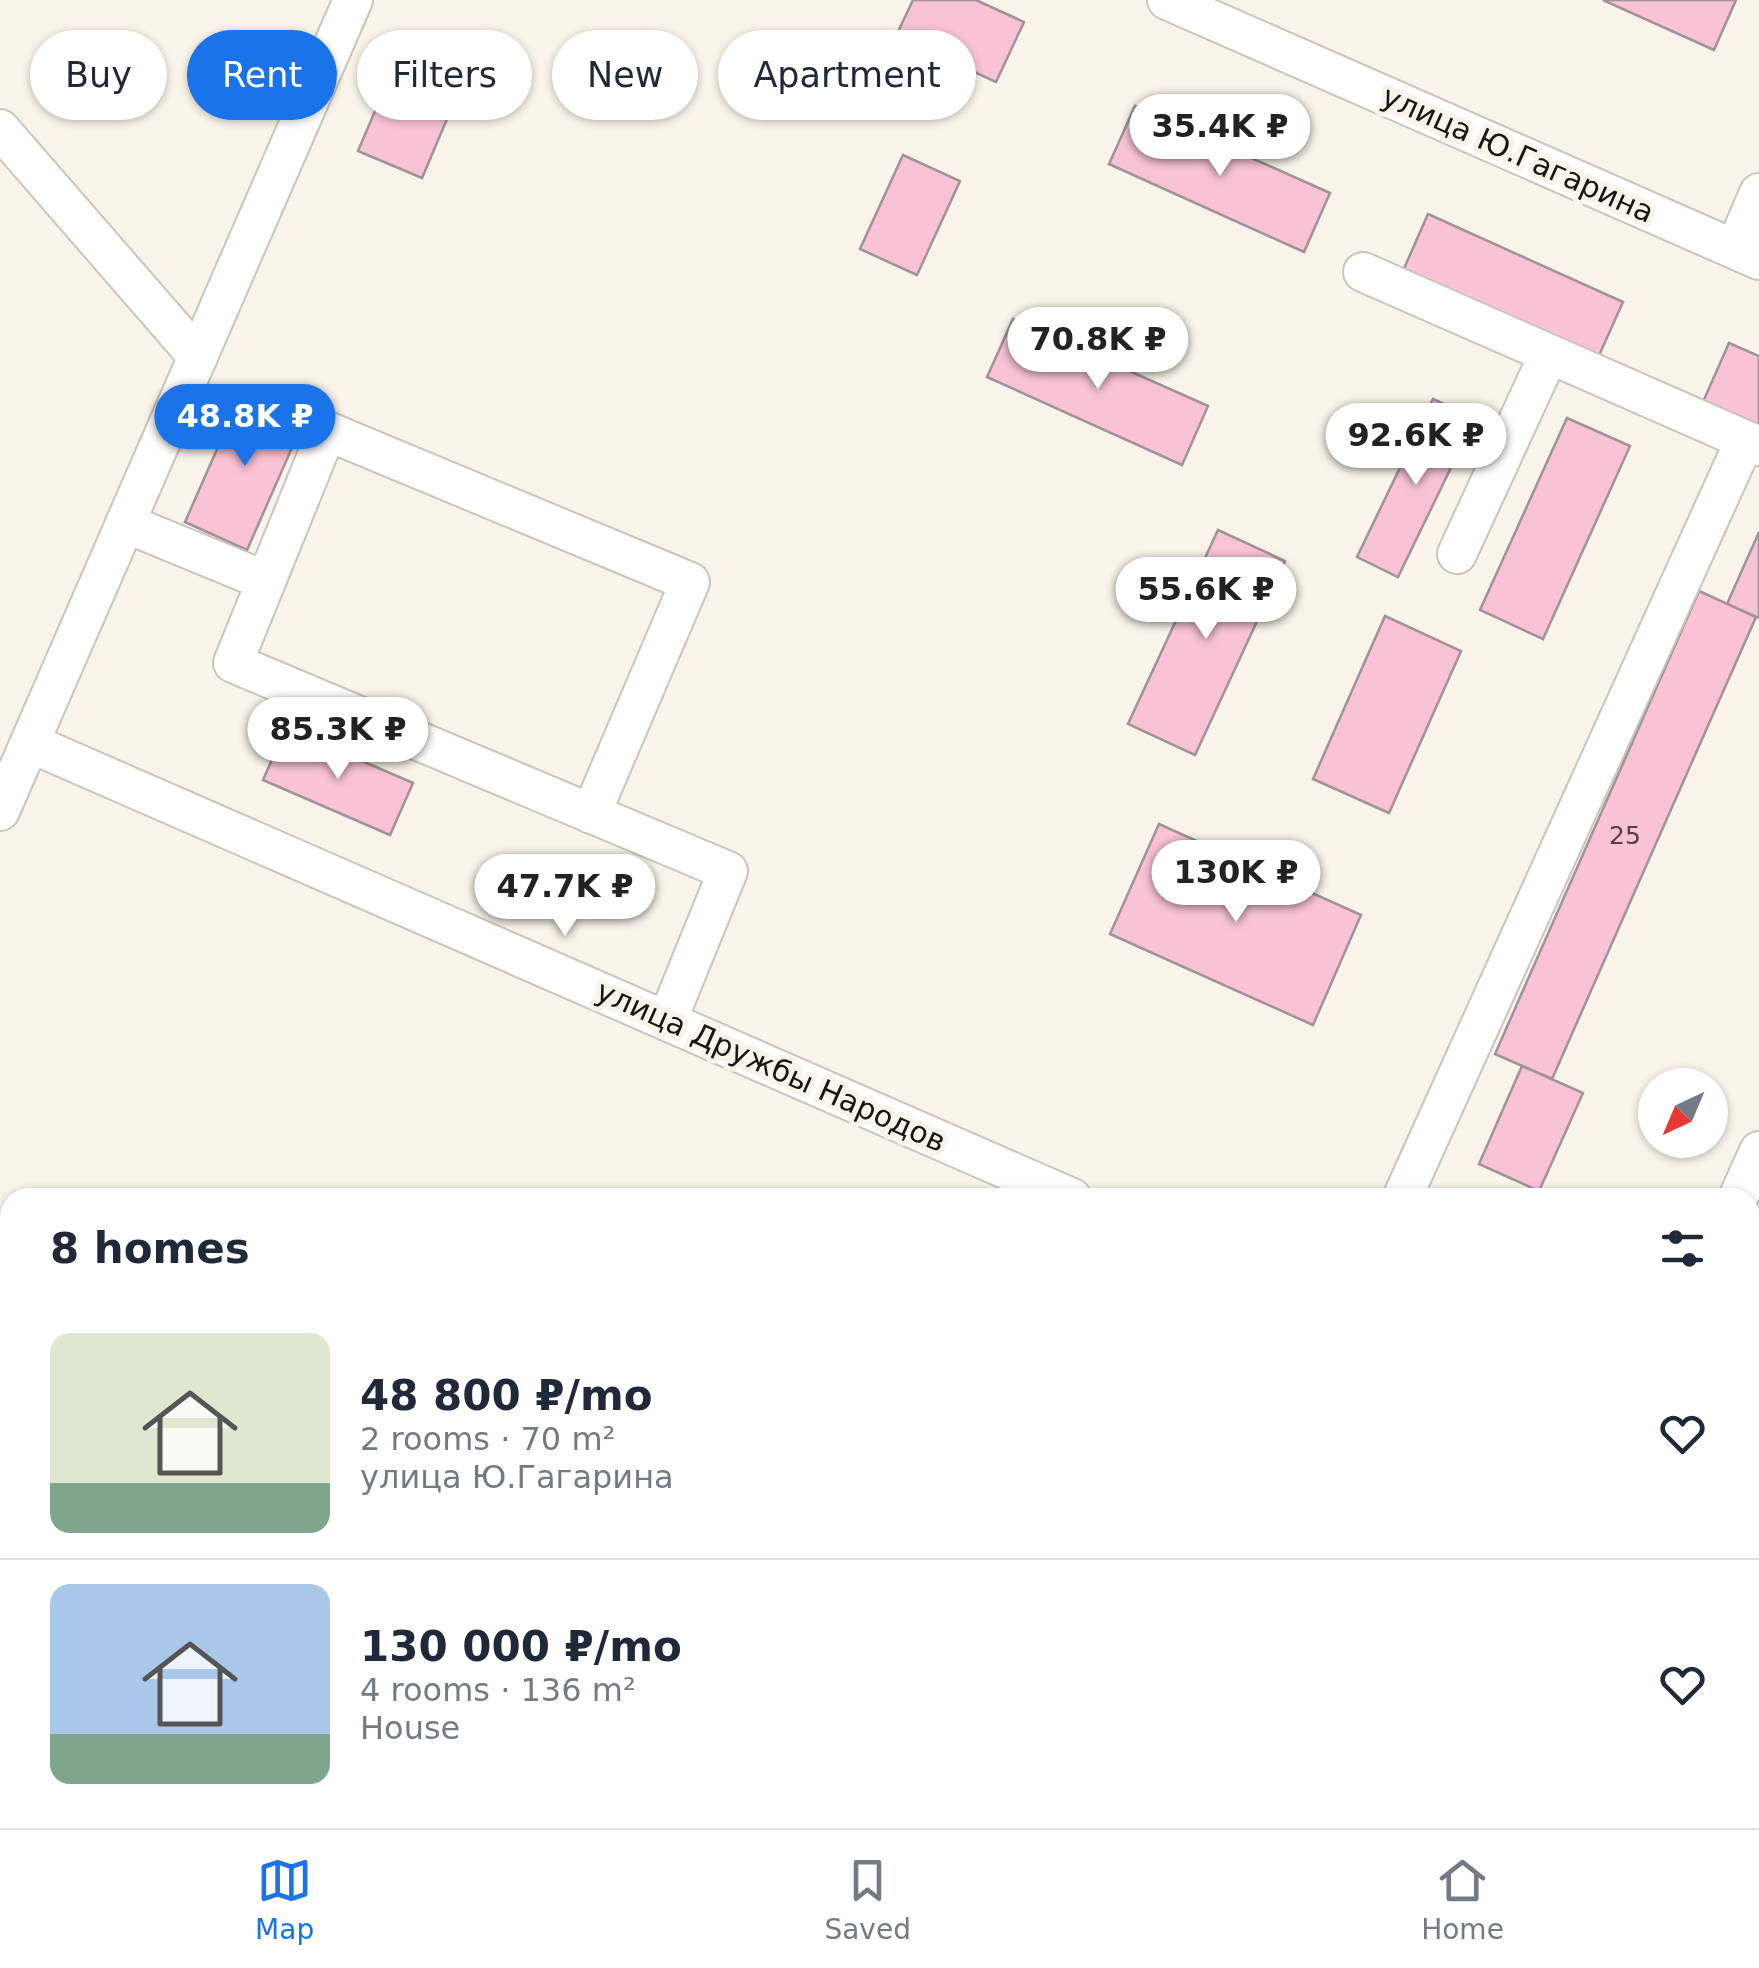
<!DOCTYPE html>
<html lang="en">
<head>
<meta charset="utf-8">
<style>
	body { margin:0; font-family:"DejaVu Sans",sans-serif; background:#f2f2f3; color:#1f2937; height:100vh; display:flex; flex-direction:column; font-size:38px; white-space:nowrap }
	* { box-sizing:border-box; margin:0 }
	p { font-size:32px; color:#747a83 }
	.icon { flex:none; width:55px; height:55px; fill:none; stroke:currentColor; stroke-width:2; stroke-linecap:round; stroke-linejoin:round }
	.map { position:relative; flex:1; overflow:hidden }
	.side { position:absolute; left:0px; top:1188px; width:1760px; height:642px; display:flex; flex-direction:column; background:#fff; border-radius:30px 30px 0 0; box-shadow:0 2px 8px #0004 }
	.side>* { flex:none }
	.banner { position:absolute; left:30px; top:30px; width:1000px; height:90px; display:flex; gap:20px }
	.needle { width:65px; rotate:224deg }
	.tools { position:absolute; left:1638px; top:1068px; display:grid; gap:20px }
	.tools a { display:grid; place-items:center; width:90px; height:90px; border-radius:50%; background:#fff; box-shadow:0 2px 8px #0004; font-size:50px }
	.price { position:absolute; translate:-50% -85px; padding:0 22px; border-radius:35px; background:#fff; color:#222; font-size:32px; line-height:65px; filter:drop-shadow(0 2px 5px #0008) }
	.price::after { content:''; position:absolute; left:50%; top:60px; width:30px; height:22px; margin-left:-15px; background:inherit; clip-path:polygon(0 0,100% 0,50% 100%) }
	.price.current { background:#1a73e8; color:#fff }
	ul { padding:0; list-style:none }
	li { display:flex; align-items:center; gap:30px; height:250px; padding:0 50px }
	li+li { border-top:2px solid #e0e1e3 }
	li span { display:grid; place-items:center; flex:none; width:280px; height:200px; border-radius:20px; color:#555 }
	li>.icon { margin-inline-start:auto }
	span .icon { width:120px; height:120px; fill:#fffc; stroke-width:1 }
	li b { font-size:42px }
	h2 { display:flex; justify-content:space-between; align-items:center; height:120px; padding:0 50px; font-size:42px }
	.pill { padding:0 35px; border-radius:45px; background:#fff; box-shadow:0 2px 8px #0004; font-size:35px; line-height:90px }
	.pill.current { background:#1a73e8; color:#fff }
	.dock { display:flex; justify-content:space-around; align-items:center; height:140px; border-top:2px solid #e0e1e3; background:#fff; font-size:28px; color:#747a83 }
	.dock a { display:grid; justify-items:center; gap:5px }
	.dock .current { color:#1a73e8 }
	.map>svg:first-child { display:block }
	.green { fill:#c0d090 }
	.building { fill:#f9c3d5; stroke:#9f9397; stroke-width:2.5 }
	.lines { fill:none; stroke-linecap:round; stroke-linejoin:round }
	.minor-casing { stroke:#cac4bb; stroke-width:42 }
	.path { stroke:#9b968f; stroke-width:6; stroke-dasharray:2.5 8; stroke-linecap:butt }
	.minor { stroke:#fff; stroke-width:38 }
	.labels { text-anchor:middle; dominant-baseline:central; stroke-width:10; stroke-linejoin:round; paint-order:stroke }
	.number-label { font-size:25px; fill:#504144 }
	.street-label { font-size:30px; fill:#181613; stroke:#f9f3e9 }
</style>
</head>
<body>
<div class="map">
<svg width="1759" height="1828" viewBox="0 0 1759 1828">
	<rect width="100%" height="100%" fill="#f9f3e9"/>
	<path class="green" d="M10,1790V1820H222L231,1828H0V1810Z"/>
	<g class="building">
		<path d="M913,0H976L1024,22L996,82L896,36Z"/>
		<path d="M1603,0H1736L1714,50Z"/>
		<path d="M400,52L464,79L422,178L358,151Z"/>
		<path d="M1135,106L1330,193L1304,252L1109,164Z"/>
		<path d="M903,155L960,181L917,275L860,249Z"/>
		<path d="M1428,214L1623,302L1597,360L1402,273Z"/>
		<path d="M1013,319L1208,406L1182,465L987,377Z"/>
		<path d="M1729,343L1759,356V429L1702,404Z"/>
		<path d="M244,388L306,416L247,550L185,522Z"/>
		<path d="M1433,399L1475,418L1398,577L1357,557Z"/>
		<path d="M1567,418L1630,446L1543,639L1480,610Z"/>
		<path d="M1218,530L1285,561L1195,755L1128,724Z"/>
		<path d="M1759,532V618L1727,604Z"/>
		<path d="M1699,591L1756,617L1552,1079L1495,1054Z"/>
		<path d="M1385,616L1461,651L1389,813L1313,779Z"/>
		<path d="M286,728L413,783L390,835L263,780Z"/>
		<path d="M1159,824L1361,915L1313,1025L1110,934Z"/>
		<path d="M1522,1066L1583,1093L1539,1191L1479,1164Z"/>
		<path d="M978,1820H1040L1045,1826L985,1828Z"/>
	</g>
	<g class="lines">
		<defs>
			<g id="minor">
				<path d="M1167,0L1759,260"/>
				<path d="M0,129L198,357"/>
				<path d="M1735,249L1759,193"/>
				<path d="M1363,272L1759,446"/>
				<path d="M125,523L266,581"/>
				<path d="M1457,554L1549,354"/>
				<path d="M30,743L1072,1198"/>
				<path d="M0,811L353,0"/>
				<path d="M591,814L690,582L327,431L233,663L728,871L667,1021"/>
				<path d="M1402,1198L1745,440"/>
				<path d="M1738,1198L1759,1151"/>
				<path d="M1750,1331L1759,1335"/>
				<path d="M1750,1533L1759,1540"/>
				<path d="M0,1638L10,1642"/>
				<path d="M0,1776L10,1755"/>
				<path d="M429,1820L449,1828"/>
				<path d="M515,1828L524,1820"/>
				<path d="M1250,1828L1259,1820"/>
			</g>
		</defs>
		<use href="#minor" class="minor-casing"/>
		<g class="path">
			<path d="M1750,1405L1759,1384"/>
			<path d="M1363,1828L1372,1820"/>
		</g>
		<use href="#minor" class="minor"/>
	</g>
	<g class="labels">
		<g class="number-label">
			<text x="1625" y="835">25</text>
		</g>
		<g class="street-label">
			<text transform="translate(1518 154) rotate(24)">улица Ю.Гагарина</text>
			<text transform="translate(771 1066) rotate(24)">улица Дружбы Народов</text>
		</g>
	</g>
</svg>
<div class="tools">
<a><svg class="needle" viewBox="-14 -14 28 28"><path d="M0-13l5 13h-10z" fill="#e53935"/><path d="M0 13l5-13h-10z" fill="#747a83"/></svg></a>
</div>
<b class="price" style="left:1220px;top:179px">35.4K ₽</b>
<b class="price" style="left:1098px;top:392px">70.8K ₽</b>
<b class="price current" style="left:245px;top:469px">48.8K ₽</b>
<b class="price" style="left:1416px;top:488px">92.6K ₽</b>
<b class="price" style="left:1206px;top:642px">55.6K ₽</b>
<b class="price" style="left:338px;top:782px">85.3K ₽</b>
<b class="price" style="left:1236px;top:925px">130K ₽</b>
<b class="price" style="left:565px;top:939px">47.7K ₽</b>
<div class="banner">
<a class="pill">Buy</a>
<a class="pill current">Rent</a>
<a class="pill">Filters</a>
<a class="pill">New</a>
<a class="pill">Apartment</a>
</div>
<section class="side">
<h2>8 homes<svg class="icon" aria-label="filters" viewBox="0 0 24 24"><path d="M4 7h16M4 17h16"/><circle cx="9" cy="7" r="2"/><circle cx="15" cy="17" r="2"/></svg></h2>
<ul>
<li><span style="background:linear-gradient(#dfe7d0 75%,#7fa58c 0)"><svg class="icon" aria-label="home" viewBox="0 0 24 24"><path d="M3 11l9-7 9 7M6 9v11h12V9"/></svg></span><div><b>48 800 ₽/mo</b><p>2 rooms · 70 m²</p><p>улица Ю.Гагарина</p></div><svg class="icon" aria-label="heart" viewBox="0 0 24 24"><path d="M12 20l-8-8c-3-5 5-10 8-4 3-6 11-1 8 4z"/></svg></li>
<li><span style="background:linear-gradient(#a9c7e8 75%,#7fa58c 0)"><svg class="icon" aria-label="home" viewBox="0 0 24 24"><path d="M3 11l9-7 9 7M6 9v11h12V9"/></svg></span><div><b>130 000 ₽/mo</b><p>4 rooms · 136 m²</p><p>House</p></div><svg class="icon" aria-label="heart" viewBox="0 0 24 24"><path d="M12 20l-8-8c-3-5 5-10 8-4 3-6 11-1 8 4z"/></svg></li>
</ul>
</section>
</div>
<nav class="dock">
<a class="current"><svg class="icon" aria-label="map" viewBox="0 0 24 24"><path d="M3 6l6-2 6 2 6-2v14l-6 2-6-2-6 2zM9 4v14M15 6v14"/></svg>Map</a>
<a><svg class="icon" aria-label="saved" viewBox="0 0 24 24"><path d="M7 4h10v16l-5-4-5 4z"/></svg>Saved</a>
<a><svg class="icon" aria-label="home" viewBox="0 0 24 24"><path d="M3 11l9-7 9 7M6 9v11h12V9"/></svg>Home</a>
</nav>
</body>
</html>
